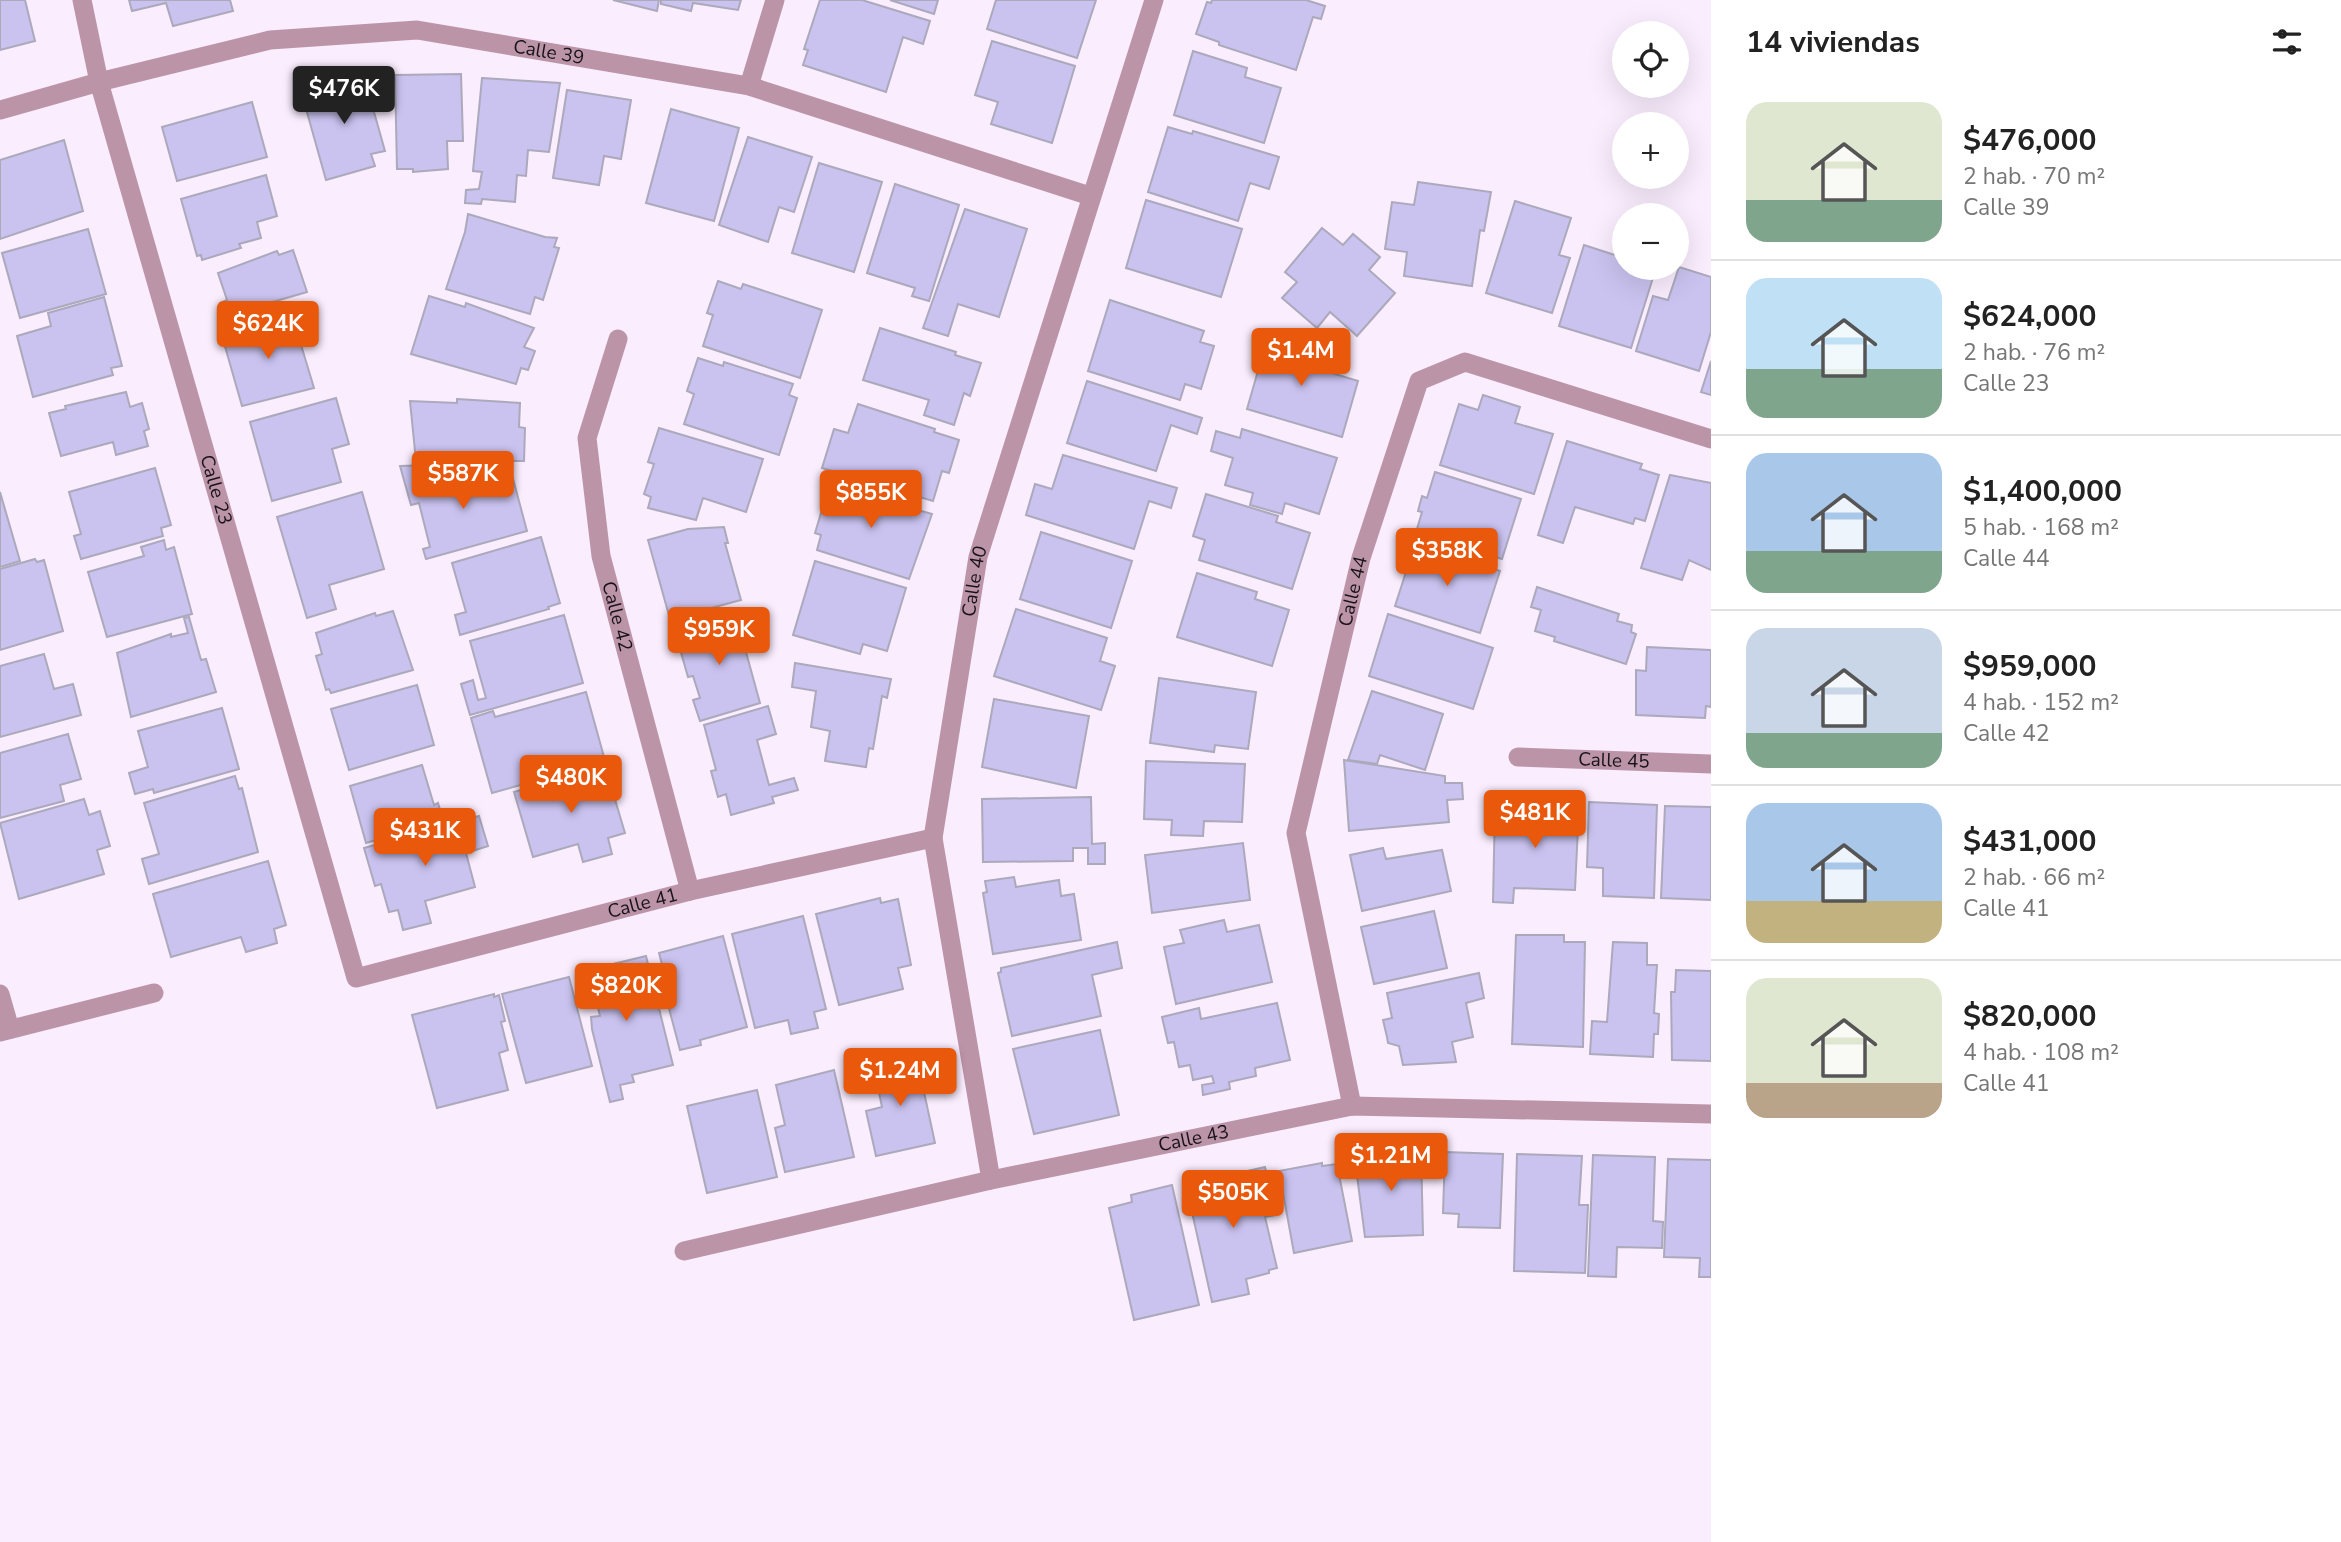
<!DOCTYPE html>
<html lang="es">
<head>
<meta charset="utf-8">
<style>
	body { margin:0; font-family:"Nunito Sans",sans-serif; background:#f6f6f6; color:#222; height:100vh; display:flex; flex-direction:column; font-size:26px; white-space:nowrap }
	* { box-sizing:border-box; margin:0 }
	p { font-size:23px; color:#767676 }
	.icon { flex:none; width:38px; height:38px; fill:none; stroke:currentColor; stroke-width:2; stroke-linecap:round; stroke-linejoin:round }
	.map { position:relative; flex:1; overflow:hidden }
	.panel { display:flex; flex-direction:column; background:#fff; width:630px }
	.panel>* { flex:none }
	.buttons { position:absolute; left:1612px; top:21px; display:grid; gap:14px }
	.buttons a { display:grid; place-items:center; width:77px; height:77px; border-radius:50%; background:#fff; box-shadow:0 7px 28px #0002; font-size:35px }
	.price { position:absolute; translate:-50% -60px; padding:0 16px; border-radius:7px; background:#ea580c; color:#fff; font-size:23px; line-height:46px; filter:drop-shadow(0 2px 4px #0008) }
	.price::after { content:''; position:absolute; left:50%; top:42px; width:21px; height:16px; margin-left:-10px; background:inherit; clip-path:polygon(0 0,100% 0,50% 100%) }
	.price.on { background:#222; color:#fff }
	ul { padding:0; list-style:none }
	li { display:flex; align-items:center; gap:21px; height:175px; padding:0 35px }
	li+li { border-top:2px solid #e0e0e0 }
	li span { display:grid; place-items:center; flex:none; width:196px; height:140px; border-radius:21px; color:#555 }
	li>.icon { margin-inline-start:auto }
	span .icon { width:84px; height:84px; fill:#fffc; stroke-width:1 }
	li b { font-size:30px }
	h2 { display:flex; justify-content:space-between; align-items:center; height:84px; padding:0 35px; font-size:30px }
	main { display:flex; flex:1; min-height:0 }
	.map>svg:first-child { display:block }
	.building { fill:#cac3f0; stroke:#aba9bb; stroke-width:2 }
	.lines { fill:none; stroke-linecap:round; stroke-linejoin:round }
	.minor { stroke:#bc94a8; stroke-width:19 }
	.labels { text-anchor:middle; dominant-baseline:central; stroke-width:6; stroke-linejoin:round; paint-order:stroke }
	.street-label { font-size:19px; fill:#181319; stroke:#fff }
</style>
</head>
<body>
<main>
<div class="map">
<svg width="1711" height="1542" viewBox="0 0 1711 1542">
	<rect width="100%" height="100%" fill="#faedfe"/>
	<g class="building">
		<path d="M0,0H25L35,41L0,50Z"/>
		<path d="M129,0H230L233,11L173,26L166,3L132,11Z"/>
		<path d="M613,0H659L657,11Z"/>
		<path d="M661,0H741L738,10L693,3L691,11L661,4Z"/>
		<path d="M820,0H862L930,21L923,44L903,37L886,92L803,65L808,50L804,49Z"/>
		<path d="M890,0H938L934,14Z"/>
		<path d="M996,0H1096L1077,58L987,29Z"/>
		<path d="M1212,0H1306L1325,6L1321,19L1313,17L1296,70L1219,45V42L1196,34L1207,2L1211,3Z"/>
		<path d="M992,41L1075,66L1052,143L991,124L998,102L975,95Z"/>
		<path d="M1193,51L1247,68L1245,77L1281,88L1264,143L1174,115Z"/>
		<path d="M363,73L385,151L371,154L375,166L326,180L301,91Z"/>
		<path d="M461,74L463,141H447L448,169L413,172V169H397L395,75Z"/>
		<path d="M482,78L560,83L549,152L528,150L526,176L517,175L515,202L482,199L481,204L465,203L466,190L479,189L482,172L473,171Z"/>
		<path d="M567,90L631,100L621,159L604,156L599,185L553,178Z"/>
		<path d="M252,102L267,157L177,181L162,127Z"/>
		<path d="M671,109L739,128L714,221L646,203Z"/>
		<path d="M1168,127L1192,134L1193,131L1279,157L1269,189L1250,183L1238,221L1148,192Z"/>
		<path d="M748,137L812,157L794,212L779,207L768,242L719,225Z"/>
		<path d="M64,140L83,211L0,239V160Z"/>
		<path d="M819,163L882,182L854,272L792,253Z"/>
		<path d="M266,175L277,216L257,222L261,238L239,244L241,248L202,260L201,255L197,256L181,199Z"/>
		<path d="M1418,182L1491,192L1484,231L1480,230L1472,286L1404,276L1407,252L1385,249L1392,202L1414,205Z"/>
		<path d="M895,184L959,205L929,301L912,296L915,288L867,273Z"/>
		<path d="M1146,200L1242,229L1221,297L1126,268Z"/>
		<path d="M1515,201L1571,218L1559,255L1570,258L1552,313L1486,293Z"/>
		<path d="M965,209L1027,229L999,317L958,304L948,336L923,328Z"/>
		<path d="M468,214L545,237L557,238L554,247L559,248L543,300L535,297L530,314L446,289L465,232Z"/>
		<path d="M1322,228L1343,245L1353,234L1380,257L1369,270L1395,293L1357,336L1330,312L1317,328L1282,298L1297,282L1285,272Z"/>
		<path d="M88,229L106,294L20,318L2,253Z"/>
		<path d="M1584,245L1624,258V268H1656L1631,348L1559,326Z"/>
		<path d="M293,250L307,292L255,307L259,320L228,329L220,303L227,300L218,273L277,251L279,255Z"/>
		<path d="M1679,267L1711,277V332L1699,371L1636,351L1653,296L1668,300Z"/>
		<path d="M718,281L741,289L743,284L822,310L800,378L703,346L713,315L707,313Z"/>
		<path d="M429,296L465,307L466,303L534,328L524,347L535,351L528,370L521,368L516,384L411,354Z"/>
		<path d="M104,297L122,366L111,368L113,375L33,397L17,336L51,326L48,313Z"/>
		<path d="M1110,300L1204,331L1200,342L1214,346L1201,389L1185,384L1180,400L1088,371Z"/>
		<path d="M292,315L314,388L242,406L222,336Z"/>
		<path d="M880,328L956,352L955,355L981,363L970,396L964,393L954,425L924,415L929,400L863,380Z"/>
		<path d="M1268,336L1329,355L1325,371L1358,381L1342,437L1247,409Z"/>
		<path d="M698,358L723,366L724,362L793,384L789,395L797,398L779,455L684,424L694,394L687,391Z"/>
		<path d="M1711,361V395L1701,392Z"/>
		<path d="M1087,381L1202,418L1197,434L1171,425L1156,471L1067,443Z"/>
		<path d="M126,392L130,407L142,403L149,429L144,431L148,446L116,455L113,442L61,456L49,413L66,409L65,406Z"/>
		<path d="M1483,395L1520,407L1515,423L1553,434L1534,494L1440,465L1459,404L1478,410Z"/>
		<path d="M336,398L349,444L332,449L341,482L272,501L250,422Z"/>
		<path d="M457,399L520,403L519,427L525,428L524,461H416L410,401L457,403Z"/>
		<path d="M858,404L935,429L934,432L959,440L949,473L942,471L933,501L822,468L834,429L848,433Z"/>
		<path d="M659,428L763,459L746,512L703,498L696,520L648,508L651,497L644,494L654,464L648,462Z"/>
		<path d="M1242,429L1337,458L1319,514L1285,503L1282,514L1250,505L1253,493L1225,485L1233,458L1211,451L1216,431L1240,438Z"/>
		<path d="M1567,441L1642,464L1640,469L1659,475L1645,521L1635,518L1633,524L1575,507L1563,543L1538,535Z"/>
		<path d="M1063,455L1177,488L1171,508L1149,501L1134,549L1026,515L1035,484L1052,489Z"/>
		<path d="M434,465L442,495L512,475L527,531L426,559L423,549L430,547L419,503L411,505L400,466Z"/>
		<path d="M155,468L171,525L161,528L163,536L81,559L74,536L81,534L69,492Z"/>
		<path d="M1435,472L1521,499L1502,559L1420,535L1421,530L1417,529L1422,512L1418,511L1422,496L1427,498Z"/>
		<path d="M1670,475L1711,483V570L1689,560L1682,580L1641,568Z"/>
		<path d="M831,480L908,504L907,507L932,514L909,579L817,550L821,535L815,533Z"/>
		<path d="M0,492L20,561L0,567Z"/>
		<path d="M362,492L384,569L329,585L336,609L307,618L277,517Z"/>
		<path d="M1206,494L1278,516L1276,522L1310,533L1292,589L1199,560L1205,540L1193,536Z"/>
		<path d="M724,527L728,543H725L741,600L670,619L648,540L688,529Z"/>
		<path d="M1041,532L1132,561L1111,628L1020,599Z"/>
		<path d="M541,537L560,603L548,607L549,609L460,635L455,615L466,612L452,563Z"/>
		<path d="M164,540L166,550L174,547L192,614L107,637L88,572L144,556L141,547Z"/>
		<path d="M1427,543L1439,547L1438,551L1500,571L1480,633L1395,606L1415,544L1426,547Z"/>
		<path d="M35,559L37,562L44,560L63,631L0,650V569Z"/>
		<path d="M815,561L906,588L887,651L863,644L860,654L793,635Z"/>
		<path d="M1197,573L1257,592L1255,599L1289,610L1272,666L1177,637Z"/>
		<path d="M1537,587L1619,614L1617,621L1632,625L1631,632L1636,634L1626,664L1554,641L1555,637L1535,631L1541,610L1531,607Z"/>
		<path d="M1016,609L1107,638L1100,661L1115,666L1101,710L994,676Z"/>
		<path d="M393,611L413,670L331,693L329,689L326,690L316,656L322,654L316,633L375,613L376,616Z"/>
		<path d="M735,612L760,703L700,721L693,700L700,698L693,676L688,677L680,649L688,647L683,627Z"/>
		<path d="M1388,614L1493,648L1473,709L1369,676Z"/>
		<path d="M564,615L583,683L470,715L461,684L473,680L478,700L486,698L470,641Z"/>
		<path d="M189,617L201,660L206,659L216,692L131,717L117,653L171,634V637L188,633L184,618Z"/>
		<path d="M1647,647L1711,650V707L1706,706L1705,718L1636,715V670L1646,671Z"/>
		<path d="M44,654L54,689L73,684L81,715L0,737V666Z"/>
		<path d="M795,663L891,679L887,698L882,696L873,749L869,748L866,767L825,761L830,731L811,727L816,691L792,687Z"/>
		<path d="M1159,678L1256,692L1248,749L1215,745L1214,752L1150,743Z"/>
		<path d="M417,685L434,745L349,770L331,709Z"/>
		<path d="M1372,691L1443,714L1425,770L1380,755L1377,764L1348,760Z"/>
		<path d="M586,692L604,757L597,758L599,763L492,793L471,718L493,711L495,717Z"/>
		<path d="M994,699L1089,716L1076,788L982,767Z"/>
		<path d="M768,706L776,734L757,740L769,785L794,778L798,790L772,797L774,803L731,815L726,794L718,797L711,771L716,770L704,725Z"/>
		<path d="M222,708L239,769L154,793L153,789L135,794L129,773L148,767L138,731Z"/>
		<path d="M68,734L81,779L60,785L64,801L0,818V753Z"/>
		<path d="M1344,760L1445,776V783H1462L1463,799L1447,800L1449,822L1349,831Z"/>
		<path d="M1146,761L1245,764L1242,822L1204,821L1203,836L1171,835L1172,820L1144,819Z"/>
		<path d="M422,765L434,805L438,803L443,820L366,843L350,786Z"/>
		<path d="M605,766L625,833L608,838L612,854L583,862L578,844L533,857L514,792Z"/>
		<path d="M235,776L239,789L242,788L258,852L149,884L142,859L159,854L144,803Z"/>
		<path d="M1091,797L1092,844L1105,843V864H1088V848H1073V861L983,862L982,799Z"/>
		<path d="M84,799L89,815L100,811L110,846L97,850L104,874L19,899L0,823Z"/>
		<path d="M1589,802L1657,805L1654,898L1603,896V868L1587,867Z"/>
		<path d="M1539,805L1579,806L1575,890L1514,888L1513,903L1493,902L1495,806L1539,811Z"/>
		<path d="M1665,806L1711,807V900L1661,898Z"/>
		<path d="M479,816L488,846L466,853L475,887L425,901L431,923L403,930L398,910L389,912L381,884L375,886L364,848Z"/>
		<path d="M1243,843L1250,900L1152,913L1145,855Z"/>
		<path d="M1383,848L1386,859L1442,850L1451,891L1362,911L1350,855Z"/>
		<path d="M268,861L286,925L274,929L277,943L246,952L241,937L171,957L153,894Z"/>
		<path d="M1014,877L1016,887L1059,880L1061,896L1074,894L1081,940L993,954L983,893L987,892L985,881Z"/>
		<path d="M880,898L881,903L898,899L911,965L898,968L903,989L839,1005L816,914Z"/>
		<path d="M1434,911L1447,968L1374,984L1361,927Z"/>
		<path d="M803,916L826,1009L814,1012L818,1028L791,1034L788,1020L755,1028L732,934Z"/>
		<path d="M1224,920L1227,932L1259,925L1272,982L1176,1004L1164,947L1184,943L1180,930Z"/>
		<path d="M1516,935H1564V942H1585L1583,1047L1512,1044Z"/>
		<path d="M723,936L747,1027L700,1040L701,1045L680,1050L663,986L667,984L659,953Z"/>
		<path d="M1117,942L1122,968L1092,975L1101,1016L1012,1036L998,973L1001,972V968Z"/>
		<path d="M1613,942L1647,943V965H1657L1654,1013L1659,1014L1658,1034H1654L1653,1057L1590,1054L1592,1021L1607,1022Z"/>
		<path d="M646,956L673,1065L632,1075L634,1082L620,1085L623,1099L610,1102L592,1029L591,1017L600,1016L597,1004L589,1006L580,972Z"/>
		<path d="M1676,970L1711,971V1061L1672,1060L1671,992H1675Z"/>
		<path d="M1479,973L1484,998L1466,1003L1473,1037L1452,1042L1456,1062L1403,1065L1399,1046L1388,1043L1387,1037L1383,1020L1392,1018L1387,993Z"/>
		<path d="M569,977L592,1066L526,1083L502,994Z"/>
		<path d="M494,994V997L499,995L505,1021L501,1022L508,1050L499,1053L508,1090L437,1108L412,1015Z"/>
		<path d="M1277,1003L1290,1060L1255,1068L1256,1076L1229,1082L1230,1089L1203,1095L1202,1085L1214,1083L1212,1076L1193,1080L1190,1065L1179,1067L1174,1042L1168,1043L1162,1017L1199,1008L1201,1019Z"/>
		<path d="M1100,1030L1119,1115L1034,1134L1013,1049Z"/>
		<path d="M916,1055L935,1143L876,1156L866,1111L882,1107L873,1064Z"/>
		<path d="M834,1070L854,1157L785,1172L775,1128L785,1125L776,1085Z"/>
		<path d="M757,1090L777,1177L707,1193L687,1106Z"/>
		<path d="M1421,1151L1423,1235L1365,1237L1354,1153Z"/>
		<path d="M1445,1152L1503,1154L1500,1228L1458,1227L1459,1214L1443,1213Z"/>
		<path d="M1517,1154L1582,1156L1579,1205H1588L1585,1273L1514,1271Z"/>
		<path d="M1593,1155L1655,1157L1653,1221L1663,1222L1662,1248L1617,1247L1616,1277L1588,1276Z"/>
		<path d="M1668,1159L1711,1160V1277H1699L1700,1258L1664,1257Z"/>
		<path d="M1322,1163V1166L1337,1164L1352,1241L1294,1253L1279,1171Z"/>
		<path d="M1265,1167L1276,1215L1265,1217L1277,1268L1269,1270V1273L1246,1279L1249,1294L1212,1302L1186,1185Z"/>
		<path d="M1172,1185L1199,1305L1134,1320L1109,1208L1132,1202L1131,1195Z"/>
	</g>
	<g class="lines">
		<g class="minor">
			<path id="s1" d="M82,0L99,82L356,978L690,891L933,838"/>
			<path d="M749,86L775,0"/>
			<path id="s2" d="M0,110L99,82L270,40L417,30L749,86L1090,196"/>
			<path id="s3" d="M618,339L587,438L601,556L690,891"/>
			<path id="s4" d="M1518,757L1711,764"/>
			<path d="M0,994L10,1029"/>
			<path d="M0,1032L154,993"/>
			<path id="s5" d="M1352,1106L1296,833L1361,558L1419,381L1465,362L1711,439"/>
			<path id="s6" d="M991,1180L933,838L978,557L1154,0"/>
			<path id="s7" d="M684,1251L991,1180L1352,1106L1711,1114"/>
		</g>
	</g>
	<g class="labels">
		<g class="street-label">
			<text stroke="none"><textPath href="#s2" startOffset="560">Calle 39</textPath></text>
			<text stroke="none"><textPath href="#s1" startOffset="508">Calle 23</textPath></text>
			<text stroke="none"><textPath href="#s6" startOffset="607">Calle 40</textPath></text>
			<text stroke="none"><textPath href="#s5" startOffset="527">Calle 44</textPath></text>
			<text stroke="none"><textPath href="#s3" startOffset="285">Calle 42</textPath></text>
			<text stroke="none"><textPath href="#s4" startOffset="96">Calle 45</textPath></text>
			<text stroke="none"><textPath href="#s1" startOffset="1312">Calle 41</textPath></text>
			<text stroke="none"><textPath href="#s7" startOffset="522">Calle 43</textPath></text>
		</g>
	</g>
</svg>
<div class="buttons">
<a><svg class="icon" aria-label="locate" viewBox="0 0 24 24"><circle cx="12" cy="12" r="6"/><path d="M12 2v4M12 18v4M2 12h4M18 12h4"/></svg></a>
<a>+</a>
<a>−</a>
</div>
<b class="price on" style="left:344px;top:126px">$476K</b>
<b class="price" style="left:268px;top:361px">$624K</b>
<b class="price" style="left:1301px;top:388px">$1.4M</b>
<b class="price" style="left:463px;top:511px">$587K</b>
<b class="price" style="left:871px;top:530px">$855K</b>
<b class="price" style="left:1447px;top:588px">$358K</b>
<b class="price" style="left:719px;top:667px">$959K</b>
<b class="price" style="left:571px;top:815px">$480K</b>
<b class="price" style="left:1535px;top:850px">$481K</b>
<b class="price" style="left:425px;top:868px">$431K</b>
<b class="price" style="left:626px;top:1023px">$820K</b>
<b class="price" style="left:900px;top:1108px">$1.24M</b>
<b class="price" style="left:1391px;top:1193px">$1.21M</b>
<b class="price" style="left:1233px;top:1230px">$505K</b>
</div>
<section class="panel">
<h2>14 viviendas<svg class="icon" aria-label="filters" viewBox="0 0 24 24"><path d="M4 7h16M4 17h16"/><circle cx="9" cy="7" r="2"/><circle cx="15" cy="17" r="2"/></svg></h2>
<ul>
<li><span style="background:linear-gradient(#dfe7d0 70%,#7fa58c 0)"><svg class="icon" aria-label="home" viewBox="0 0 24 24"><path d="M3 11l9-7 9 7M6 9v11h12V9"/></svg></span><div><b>$476,000</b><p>2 hab. · 70 m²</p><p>Calle 39</p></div></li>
<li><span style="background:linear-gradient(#bfe0f5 65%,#7fa58c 0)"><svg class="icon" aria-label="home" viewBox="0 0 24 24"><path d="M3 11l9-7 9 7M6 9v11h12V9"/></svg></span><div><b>$624,000</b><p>2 hab. · 76 m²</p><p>Calle 23</p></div></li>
<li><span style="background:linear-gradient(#a9c7e8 70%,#7fa58c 0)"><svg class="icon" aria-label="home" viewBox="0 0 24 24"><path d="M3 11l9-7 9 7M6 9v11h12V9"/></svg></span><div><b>$1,400,000</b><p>5 hab. · 168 m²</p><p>Calle 44</p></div></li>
<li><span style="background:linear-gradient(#c9d6e8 75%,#7fa58c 0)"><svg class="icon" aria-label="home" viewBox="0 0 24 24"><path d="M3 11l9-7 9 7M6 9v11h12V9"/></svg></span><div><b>$959,000</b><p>4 hab. · 152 m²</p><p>Calle 42</p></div></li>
<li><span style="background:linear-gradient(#a9c7e8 70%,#c2b280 0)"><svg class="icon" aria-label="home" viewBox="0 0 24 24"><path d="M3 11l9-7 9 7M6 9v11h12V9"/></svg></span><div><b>$431,000</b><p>2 hab. · 66 m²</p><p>Calle 41</p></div></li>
<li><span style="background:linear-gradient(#dfe7d0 75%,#b9a48a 0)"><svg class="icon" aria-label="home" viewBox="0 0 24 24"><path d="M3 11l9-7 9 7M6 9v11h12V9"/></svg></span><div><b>$820,000</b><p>4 hab. · 108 m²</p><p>Calle 41</p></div></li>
</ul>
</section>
</main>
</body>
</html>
